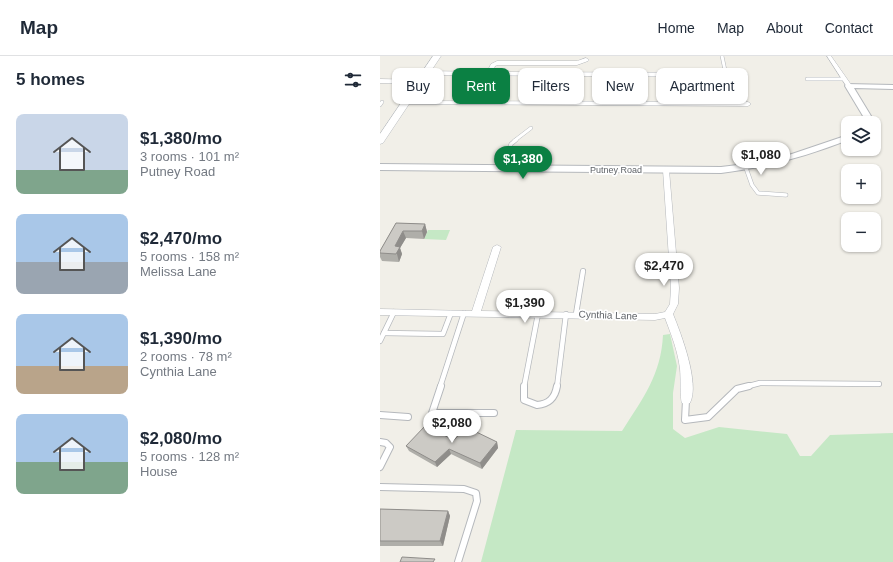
<!DOCTYPE html>
<html lang="en">
<head>
<meta charset="utf-8">
<style>
	body { margin:0; font-family:Helvetica,sans-serif; background:#f2f2f3; color:#1f2937; height:100vh; display:flex; flex-direction:column; font-size:15px; white-space:nowrap }
	* { box-sizing:border-box; margin:0 }
	p { font-size:13px; color:#747a83 }
	.icon { flex:none; width:22px; height:22px; fill:none; stroke:currentColor; stroke-width:2; stroke-linecap:round; stroke-linejoin:round }
	.map { position:relative; flex:1; overflow:hidden }
	.sheet { display:flex; flex-direction:column; background:#fff; width:380px }
	.sheet>* { flex:none }
	.top-card { position:absolute; left:12px; top:12px; width:380px; height:36px; display:flex; gap:8px }
	.buttons { position:absolute; left:461px; top:60px; display:grid; gap:8px }
	.buttons a { display:grid; place-items:center; width:40px; height:40px; border-radius:8px; background:#fff; box-shadow:0 1px 3px #0004; font-size:20px }
	.price { position:absolute; translate:-50% -34px; padding:0 9px; border-radius:14px; background:#fff; color:#222; font-size:13px; line-height:26px; filter:drop-shadow(0 1px 2px #0008) }
	.price::after { content:''; position:absolute; left:50%; top:24px; width:12px; height:9px; margin-left:-6px; background:inherit; clip-path:polygon(0 0,100% 0,50% 100%) }
	.price.on { background:#0b8043; color:#fff }
	ul { padding:0; list-style:none }
	li { display:flex; align-items:center; gap:12px; height:100px; padding:0 16px }
	li span { display:grid; place-items:center; flex:none; width:112px; height:80px; border-radius:8px; color:#555 }
	li>.icon { margin-inline-start:auto }
	span .icon { width:48px; height:48px; fill:#fffc; stroke-width:1 }
	li b { font-size:17px }
	h2 { display:flex; justify-content:space-between; align-items:center; height:48px; padding:0 16px; font-size:17px }
	.tag { padding:0 14px; border-radius:8px; background:#fff; box-shadow:0 1px 3px #0004; font-size:14px; line-height:36px }
	.tag.on { background:#0b8043; color:#fff }
	header { display:flex; align-items:center; gap:24px; box-sizing:border-box; height:56px; padding:0 20px; background:#fff; border-bottom:1px solid #e0e1e3 }
	header strong { font-size:19px }
	nav { display:flex; gap:22px; margin-inline-start:auto; font-size:14px }
	main { display:flex; flex:1; min-height:0 }
	.map>svg:first-child { display:block }
	.green { fill:#c5e8c5 }
	.lines { fill:none; stroke-linecap:round; stroke-linejoin:round }
	.service-far3-casing { stroke:#b5b8bc; stroke-width:4 }
	.service-far2-casing { stroke:#b5b8bc; stroke-width:4.5 }
	.service-far1-casing { stroke:#b5b8bc; stroke-width:6 }
	.service-casing { stroke:#b5b8bc; stroke-width:8 }
	.minor-casing { stroke:#b5b8bc; stroke-width:1 }
	.tertiary-casing { stroke:#b5b8bc; stroke-width:2 }
	.secondary-casing { stroke:#b6babf; stroke-width:1 }
	.service-far3 { stroke:#fff; stroke-width:3 }
	.service-far2 { stroke:#fff; stroke-width:3.5 }
	.service-far1 { stroke:#fff; stroke-width:4.5 }
	.service { stroke:#fff; stroke-width:6 }
	.minor { fill:#fff; fill-rule:evenodd }
	.tertiary { fill:#fff; fill-rule:evenodd }
	.secondary { fill:#fff; fill-rule:evenodd }
	.wall { fill:#afaea9 }
	.shaded-wall { fill:#8f8d8a }
	.building { fill:#cccac5; stroke:#8f8d8a }
	.labels { text-anchor:middle; dominant-baseline:central; stroke-width:3.5; stroke-linejoin:round; paint-order:stroke }
	.far-street-label { font-size:9px; fill:#5f6368; stroke:#fff }
	.street-label { font-size:10px; fill:#5f6368; stroke:#fff }
</style>
</head>
<body>
<header>
<strong>Map</strong>
<nav><a>Home</a><a>Map</a><a>About</a><a>Contact</a></nav>
</header>
<main>
<section class="sheet">
<h2>5 homes<svg class="icon" aria-label="filters" viewBox="0 0 24 24"><path d="M4 7h16M4 17h16"/><circle cx="9" cy="7" r="2"/><circle cx="15" cy="17" r="2"/></svg></h2>
<ul>
<li><span style="background:linear-gradient(#c9d6e8 70%,#7fa58c 0)"><svg class="icon" aria-label="home" viewBox="0 0 24 24"><path d="M3 11l9-7 9 7M6 9v11h12V9"/></svg></span><div><b>$1,380/mo</b><p>3 rooms · 101 m²</p><p>Putney Road</p></div></li>
<li><span style="background:linear-gradient(#a9c7e8 60%,#9aa5b1 0)"><svg class="icon" aria-label="home" viewBox="0 0 24 24"><path d="M3 11l9-7 9 7M6 9v11h12V9"/></svg></span><div><b>$2,470/mo</b><p>5 rooms · 158 m²</p><p>Melissa Lane</p></div></li>
<li><span style="background:linear-gradient(#a9c7e8 65%,#b9a48a 0)"><svg class="icon" aria-label="home" viewBox="0 0 24 24"><path d="M3 11l9-7 9 7M6 9v11h12V9"/></svg></span><div><b>$1,390/mo</b><p>2 rooms · 78 m²</p><p>Cynthia Lane</p></div></li>
<li><span style="background:linear-gradient(#a9c7e8 60%,#7fa58c 0)"><svg class="icon" aria-label="home" viewBox="0 0 24 24"><path d="M3 11l9-7 9 7M6 9v11h12V9"/></svg></span><div><b>$2,080/mo</b><p>5 rooms · 128 m²</p><p>House</p></div></li>
</ul>
</section>
<div class="map">
<svg width="513" height="506" viewBox="0 0 513 506">
	<rect width="100%" height="100%" fill="#f1efe8"/>
	<g class="green">
		<path d="M48,174H70L66,184L44,183Z"/>
		<path d="M290,278L297,310L293,337V373L305,382L339,371L407,378L420,400H431L450,379L513,377V506H101L136,374L242,375C263,342 281,319 283,279Z"/>
	</g>
	<g class="lines">
		<defs>
			<g id="service-far3">
				<path d="M342,0L346,19"/>
				<path d="M427,23H463"/>
				<path d="M0,49L2,46"/>
				<path d="M134,85L151,72"/>
			</g>
			<g id="service-far2">
				<path d="M124,107L143,108L145,113"/>
				<path d="M366,112L372,129L378,137L406,139"/>
				<path d="M122,113L131,88L136,84"/>
			</g>
			<g id="service-far1">
				<path d="M196,258L203,215"/>
				<path d="M4,277L63,278L71,257"/>
				<path d="M0,285L14,256"/>
				<path d="M60,331L84,257"/>
				<path d="M144,331L158,258"/>
				<path d="M177,331L186,258"/>
				<path d="M365,331L380,327L499,328"/>
			</g>
			<g id="service">
				<path d="M61,330L52,357H114"/>
				<path d="M144,330V344L157,349C169,348 175,342 177,330"/>
				<path d="M306,344L305,364L328,361L357,333L369,330"/>
				<path d="M0,359L28,361"/>
				<path d="M0,386L6,387L10,391L0,411"/>
				<path d="M0,431L84,433L96,437L97,445L78,506"/>
			</g>
			<g id="minor">
				<path d="M447,0H451L472,30L471,31H467Z"/>
				<path d="M206,2L209,4L208,5L197,9H118L115,10L113,16L365,17L368,19L365,21L46,19L43,17L46,15L107,16L111,8L117,5H197Z"/>
				<path d="M0,23L41,24L44,26L41,28L0,27Z"/>
				<path d="M25,45L368,46L371,48L368,50L27,48L25,47Z"/>
				<path d="M286,112L289,114L299,232L298,248L293,258C301,278 320,327 310,347L306,348L302,347C300,342 301,321 300,313C298,295 291,278 285,262L275,264L0,259V253L92,255L113,191L117,189L121,191L101,255L275,258L285,256L290,248L291,232L283,114Z"/>
			</g>
			<g id="tertiary">
				<path d="M466,28L513,29V33L474,32L491,60L492,67H484L483,60L465,30Z"/>
				<path d="M468,79V84C427,100 385,112 341,117L0,114V108L341,111L374,107L403,101Z"/>
			</g>
			<path id="secondary" d="M53,0H61L3,87L0,88V78Z"/>
		</defs>
		<use href="#service-far3" class="service-far3-casing"/>
		<use href="#service-far2" class="service-far2-casing"/>
		<use href="#service-far1" class="service-far1-casing"/>
		<use href="#service" class="service-casing"/>
		<use href="#minor" class="minor-casing"/>
		<use href="#tertiary" class="tertiary-casing"/>
		<use href="#secondary" class="secondary-casing"/>
		<use href="#service-far3" class="service-far3"/>
		<use href="#service-far2" class="service-far2"/>
		<use href="#service-far1" class="service-far1"/>
		<use href="#service" class="service"/>
		<use href="#minor" class="minor"/>
		<use href="#tertiary" class="tertiary"/>
		<use href="#secondary" class="secondary"/>
	</g>
	<g class="wall">
		<path d="M16,167L45,168L47,176L44,183L26,182L20,192L22,198L19,206L2,205L0,201V195Z"/>
		<path d="M74,384L117,386L118,392L102,413L71,398L57,411L29,395L26,390Z"/>
		<path d="M0,453L68,455L70,460L63,490H0Z"/>
	</g>
	<g class="shaded-wall">
		<path d="M45,168L47,176L44,183L42,175Z"/>
		<path d="M23,175L26,182L20,192L22,198L19,206L15,190Z"/>
		<path d="M117,386L118,392L102,413L100,407Z"/>
		<path d="M69,393L71,398L57,411L55,406Z"/>
		<path d="M68,455L70,460L63,490L60,485Z"/>
	</g>
	<g class="building">
		<path d="M16,167L45,168L42,175H23L15,190L20,191L16,198L0,197V195Z"/>
		<path d="M45,370L74,384L86,371L117,386L100,407L69,393L55,406L26,390Z"/>
		<path d="M0,453L68,455L60,485H0Z"/>
		<path d="M22,501L55,503L53,506H20Z"/>
	</g>
	<g class="labels">
		<g class="far-street-label">
			<text x="236" y="114">Putney Road</text>
		</g>
		<g class="street-label">
			<text transform="translate(228 259) rotate(2)">Cynthia Lane</text>
		</g>
	</g>
</svg>
<div class="buttons">
<a><svg class="icon" aria-label="layers" viewBox="0 0 24 24"><path d="M12 4l9 5-9 5-9-5zM3 14l9 5 9-5"/></svg></a>
<a>+</a>
<a>−</a>
</div>
<b class="price" style="left:381px;top:120px">$1,080</b>
<b class="price on" style="left:143px;top:124px">$1,380</b>
<b class="price" style="left:284px;top:231px">$2,470</b>
<b class="price" style="left:145px;top:268px">$1,390</b>
<b class="price" style="left:72px;top:388px">$2,080</b>
<div class="top-card">
<a class="tag">Buy</a>
<a class="tag on">Rent</a>
<a class="tag">Filters</a>
<a class="tag">New</a>
<a class="tag">Apartment</a>
</div>
</div>
</main>
</body>
</html>
